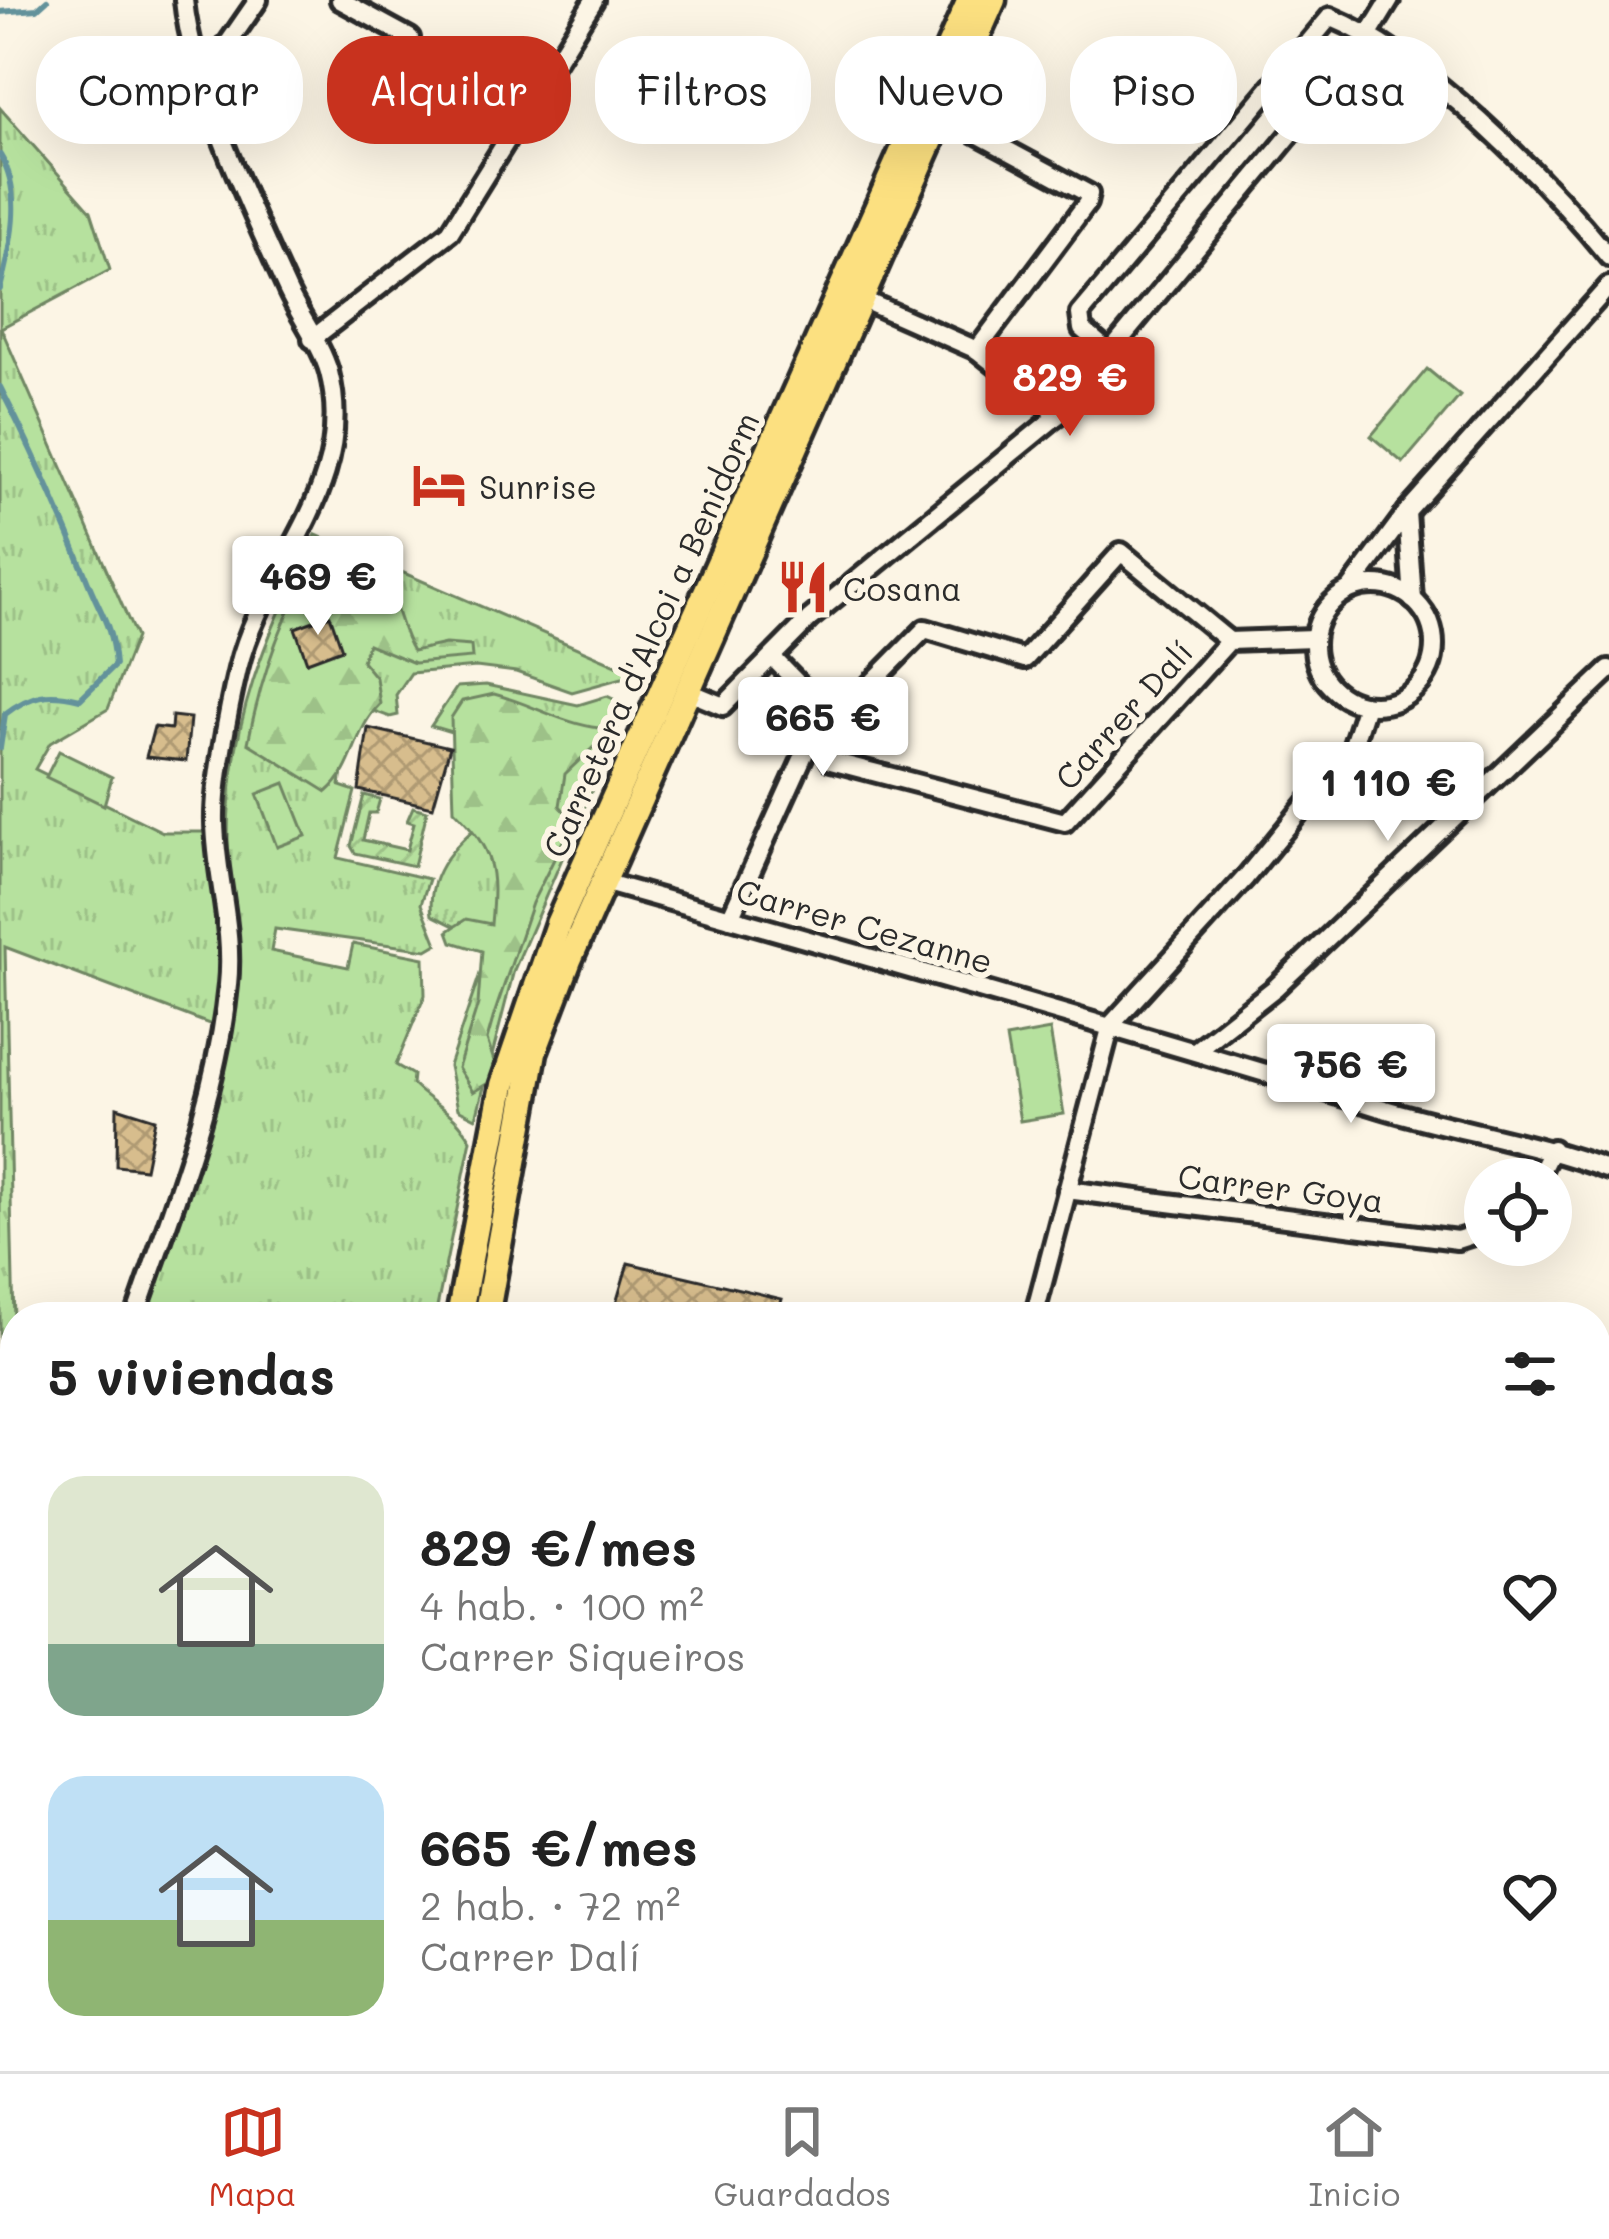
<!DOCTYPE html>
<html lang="es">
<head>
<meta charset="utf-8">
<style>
	body { margin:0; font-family:Mali,sans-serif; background:#f6f6f6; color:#222; height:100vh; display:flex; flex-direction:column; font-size:45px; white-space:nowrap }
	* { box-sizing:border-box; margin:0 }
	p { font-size:39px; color:#767676 }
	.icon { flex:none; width:66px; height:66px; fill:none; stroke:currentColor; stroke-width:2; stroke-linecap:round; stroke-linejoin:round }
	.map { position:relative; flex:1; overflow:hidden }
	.details { position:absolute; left:0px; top:1302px; width:1611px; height:771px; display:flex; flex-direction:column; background:#fff; border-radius:48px 48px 0 0; box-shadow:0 12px 48px #0002 }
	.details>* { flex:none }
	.banner { position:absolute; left:36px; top:36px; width:1539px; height:108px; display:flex; gap:24px }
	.buttons { position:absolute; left:1464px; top:1158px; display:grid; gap:24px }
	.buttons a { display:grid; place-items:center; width:108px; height:108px; border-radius:50%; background:#fff; box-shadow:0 12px 48px #0002; font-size:60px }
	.price { position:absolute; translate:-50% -102px; padding:0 27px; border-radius:12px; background:#fff; color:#222; font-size:39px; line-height:78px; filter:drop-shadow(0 3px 6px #0008) }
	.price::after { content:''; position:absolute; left:50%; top:72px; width:36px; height:27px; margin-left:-18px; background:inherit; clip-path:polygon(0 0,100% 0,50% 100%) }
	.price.current { background:#c8321e; color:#fff }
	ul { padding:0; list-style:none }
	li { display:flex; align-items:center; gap:36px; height:300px; padding:0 48px }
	li span { display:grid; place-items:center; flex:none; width:336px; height:240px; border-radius:36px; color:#555 }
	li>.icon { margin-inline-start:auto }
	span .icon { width:144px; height:144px; fill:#fffc; stroke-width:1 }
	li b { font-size:51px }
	h2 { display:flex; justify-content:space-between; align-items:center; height:144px; padding:0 48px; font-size:51px }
	.chip { padding:0 42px; border-radius:48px; background:#fff; box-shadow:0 12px 48px #0002; font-size:42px; line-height:108px }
	.chip.current { background:#c8321e; color:#fff }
	.tabs { display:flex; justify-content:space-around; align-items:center; height:168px; border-top:3px solid #e0e0e0; background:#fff; font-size:33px; color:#767676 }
	.tabs a { display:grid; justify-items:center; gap:6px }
	.tabs .current { color:#c8321e }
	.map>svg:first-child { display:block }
	.grass { fill:url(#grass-tufts); stroke:#708664; stroke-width:3 }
	.forest { fill:url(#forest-firs); stroke:#708664; stroke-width:3 }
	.garden { fill:url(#garden-furrows); stroke:#708664; stroke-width:3 }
	.pitch { fill:#b6e19e; stroke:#708664; stroke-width:3 }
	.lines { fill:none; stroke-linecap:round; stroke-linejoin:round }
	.stream { stroke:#63929b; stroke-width:6 }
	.building { fill:url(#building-cross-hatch); stroke:#2b2b2b; stroke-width:3 }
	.minor-casing { stroke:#2b2b2b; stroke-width:26 }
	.primary-casing { stroke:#2b2b2b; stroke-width:33 }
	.minor { stroke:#fcf5e5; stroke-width:16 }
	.primary { stroke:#fce080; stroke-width:24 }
	.labels { text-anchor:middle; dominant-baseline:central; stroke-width:12; stroke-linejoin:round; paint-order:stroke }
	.poi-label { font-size:33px; fill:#2b2b2b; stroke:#fcf5e5; text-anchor:start }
	.street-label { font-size:33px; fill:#2b2b2b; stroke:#fcf5e5 }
</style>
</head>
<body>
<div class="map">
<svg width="1609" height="2071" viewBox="0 0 1609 2071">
	<defs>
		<pattern id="grass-tufts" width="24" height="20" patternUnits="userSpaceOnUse" patternTransform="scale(3)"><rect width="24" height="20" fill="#b6e19e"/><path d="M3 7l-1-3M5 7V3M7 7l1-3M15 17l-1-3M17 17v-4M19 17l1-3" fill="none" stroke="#9dc188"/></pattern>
		<pattern id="forest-firs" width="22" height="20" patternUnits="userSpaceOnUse" patternTransform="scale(3)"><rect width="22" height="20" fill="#b6e19e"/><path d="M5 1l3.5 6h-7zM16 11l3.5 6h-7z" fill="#9dc188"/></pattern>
		<pattern id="garden-furrows" width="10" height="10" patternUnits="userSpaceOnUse" patternTransform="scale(3)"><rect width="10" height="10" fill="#b6e19e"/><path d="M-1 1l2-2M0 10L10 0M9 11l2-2" fill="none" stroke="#9dc188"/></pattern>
		<pattern id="building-cross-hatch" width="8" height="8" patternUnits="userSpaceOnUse" patternTransform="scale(3)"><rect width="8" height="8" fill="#d7bd8d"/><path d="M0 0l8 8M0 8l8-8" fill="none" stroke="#af9a73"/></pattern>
	</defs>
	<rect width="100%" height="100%" fill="#fcf5e5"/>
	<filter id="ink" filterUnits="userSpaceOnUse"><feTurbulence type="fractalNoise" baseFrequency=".00833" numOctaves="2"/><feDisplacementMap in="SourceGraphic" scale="24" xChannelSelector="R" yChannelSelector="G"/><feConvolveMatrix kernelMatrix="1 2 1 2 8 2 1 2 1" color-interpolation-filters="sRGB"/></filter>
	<g filter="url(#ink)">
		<g class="grass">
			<path d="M0,108L91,211L110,270L1,328L136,637L108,709L50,743L35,769L163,832H205L223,943L217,1027L5,947L15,1365V1777L0,1764Z"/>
			<path d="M316,535L642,676L639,682L622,678L572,692L516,672L476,667L411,673L396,695L398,715L390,717L366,708L346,742L340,786L355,791L338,858L429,879L421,904L437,944L427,950L275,929L271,951L348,967L353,944L424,958L425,995L396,1065L413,1075L412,1084C435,1107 453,1109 471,1140L435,1317H144C178,1210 225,1105 237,993C242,941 228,890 228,838C228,723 266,634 316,535Z"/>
			<path d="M486,685L578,705L607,696L628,706L514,970L476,1118L458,1109L449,1066L490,944L432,915C424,863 473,829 510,801L458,734L431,726L457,687Z"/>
			<path d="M1609,1481V1655L1596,1661V1529L1603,1528L1602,1484Z"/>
			<path d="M0,1976L15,1988V2058H68L70,2071H0Z"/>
			<path d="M81,2058H305L301,2071H85Z"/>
			<path d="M524,2058H680V2071H522Z"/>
		</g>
		<g class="forest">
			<path d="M321,552C345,560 380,574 392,598C400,616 402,633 413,651L445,644L471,646L472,658L414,663L368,644L362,661L376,678L380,704C352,732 356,767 327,792L248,743C261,676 284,609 321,552Z"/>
			<path d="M494,694C532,704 561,723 599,728L604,737L565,774L560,806L573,821L532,903L494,1015L487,1040L495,1064L490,1082L473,1092L458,1068L478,1004L482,951L452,942L448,931L466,919L491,924C496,869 494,850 454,810L451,718L462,701Z"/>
			<path d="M1609,2002V2071H1534L1544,2058H1596V2006Z"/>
		</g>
		<path class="garden" d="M364,795L380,799L376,813H369L363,840L407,850L414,823L407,821L413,807L427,811L414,866L355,853L351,846Z"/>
		<g class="pitch">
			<path d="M1427,369L1460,396L1403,463L1371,436Z"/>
			<path d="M59,751L112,777L104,805L46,777Z"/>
			<path d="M285,783L306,836L277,847L257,794Z"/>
			<path d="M1050,1030L1064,1114L1020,1121L1006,1038Z"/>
		</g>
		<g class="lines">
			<g class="stream">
				<path d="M0,12L37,9L47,0"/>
				<path d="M0,155C24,193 10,248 0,289"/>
				<path d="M0,387C32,449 60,512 86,577C101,616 111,621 115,665L80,699C49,691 31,694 5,714L0,748"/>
				<path d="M0,1515L15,1624"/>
				<path d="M126,2058L129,2071"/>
			</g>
		</g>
		<g class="building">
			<path d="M330,615L342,649L307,662L295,628Z"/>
			<path d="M172,716L190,718L186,761L146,757L154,727L171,729Z"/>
			<path d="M368,728L450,747L433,807L359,790Z"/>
			<path d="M117,1107L155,1119L145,1169L116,1166Z"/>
			<path d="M628,1263L782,1299L777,1317H612Z"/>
		</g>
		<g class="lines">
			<defs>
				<g id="minor">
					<path d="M340,0L410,38"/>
					<path d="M204,78L258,0"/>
					<path d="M942,115L1089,194L1087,203L977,350"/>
					<path d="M861,299L977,350L1058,415"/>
					<path d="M312,339L450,232L594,0"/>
					<path d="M1109,352L1082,329L1080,314L1330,17C1425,56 1543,176 1609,257"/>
					<path d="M1407,512L1413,600"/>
					<circle cx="1374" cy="645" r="60"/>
					<path d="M1350,589L1407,512L1609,286"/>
					<path d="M1229,641L1065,822L831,761L828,753L846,709L925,629L1025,659L1121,552L1229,641L1313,638"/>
					<path d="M687,691L723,706L809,619L1058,415L1357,54L1390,0"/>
					<path d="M603,882C863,955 1123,1029 1381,1108C1457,1131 1534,1142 1609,1170"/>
					<path d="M730,918L822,715L821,707L773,658"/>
					<path d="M1195,1051L1275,988L1609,670"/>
					<path d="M1537,1179L1552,1149"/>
					<path d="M1067,1190L1457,1240L1485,1231"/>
					<path d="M135,1317C172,1208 217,1100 228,985C234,928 216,878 215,822C214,784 229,707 238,669C262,566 359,488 329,372C321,344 300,317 288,291C252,212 192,84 184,0"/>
					<path d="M1034,1317L1111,1025L1246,877L1352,748L1366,705"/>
					<path d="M1596,1400L1609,1397"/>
					<path d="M1596,1671L1609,1664"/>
					<path d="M1596,1839L1609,1826"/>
					<path d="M818,2058L838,2071"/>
					<path d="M1145,2058L1151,2071"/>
					<path d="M927,2071L1009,2058"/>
					<path d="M1356,2071L1370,2058"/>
				</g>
				<g id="primary">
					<path d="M459,1317L503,1085L558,924L970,0"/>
					<path d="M486,1317L534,1052L569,960L993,0"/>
					<path d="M321,2071L323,2058"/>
					<path d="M353,2071L355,2058"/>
				</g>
			</defs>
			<use href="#minor" class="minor-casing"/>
			<use href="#primary" class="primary-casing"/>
			<use href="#minor" class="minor"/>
			<use href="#primary" class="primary"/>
		</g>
	</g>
	<defs>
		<symbol id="hotel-bare" viewBox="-9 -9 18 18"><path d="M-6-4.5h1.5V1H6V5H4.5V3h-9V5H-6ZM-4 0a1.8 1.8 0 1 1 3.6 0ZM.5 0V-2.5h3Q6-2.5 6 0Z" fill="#c8321e" stroke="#fcf5e5" stroke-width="2.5" paint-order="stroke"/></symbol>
		<symbol id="restaurant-bare" viewBox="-9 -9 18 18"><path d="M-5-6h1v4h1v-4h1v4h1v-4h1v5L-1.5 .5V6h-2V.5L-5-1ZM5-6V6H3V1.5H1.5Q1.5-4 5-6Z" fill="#c8321e" stroke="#fcf5e5" stroke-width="2.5" paint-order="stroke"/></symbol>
	</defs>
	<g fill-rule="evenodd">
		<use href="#hotel-bare" x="401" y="447" width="76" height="76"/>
		<use href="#restaurant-bare" x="765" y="549" width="76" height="76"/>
	</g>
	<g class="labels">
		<g class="poi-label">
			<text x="479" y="485">Sunrise</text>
			<text x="843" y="587">Cosana</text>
		</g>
		<g class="street-label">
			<text transform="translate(650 634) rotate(-66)">Carretera d'Alcoi a Benidorm</text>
			<text transform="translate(1123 714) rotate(-48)">Carrer Dalí</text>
			<text transform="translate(865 925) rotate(16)">Carrer Cezanne</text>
			<text transform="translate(1281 1187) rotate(7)">Carrer Goya</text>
		</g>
	</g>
</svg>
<div class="buttons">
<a><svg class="icon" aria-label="locate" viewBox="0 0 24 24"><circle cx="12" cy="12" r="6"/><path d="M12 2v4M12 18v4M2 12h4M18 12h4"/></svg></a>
</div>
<b class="price current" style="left:1070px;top:439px">829 €</b>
<b class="price" style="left:318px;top:638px">469 €</b>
<b class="price" style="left:823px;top:779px">665 €</b>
<b class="price" style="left:1388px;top:844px">1 110 €</b>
<b class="price" style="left:1351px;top:1126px">756 €</b>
<div class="banner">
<a class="chip">Comprar</a>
<a class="chip current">Alquilar</a>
<a class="chip">Filtros</a>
<a class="chip">Nuevo</a>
<a class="chip">Piso</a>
<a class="chip">Casa</a>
</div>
<section class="details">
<h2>5 viviendas<svg class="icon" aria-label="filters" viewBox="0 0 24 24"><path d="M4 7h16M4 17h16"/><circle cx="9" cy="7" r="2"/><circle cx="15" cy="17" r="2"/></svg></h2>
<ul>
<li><span style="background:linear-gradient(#dfe7d0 70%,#7fa58c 0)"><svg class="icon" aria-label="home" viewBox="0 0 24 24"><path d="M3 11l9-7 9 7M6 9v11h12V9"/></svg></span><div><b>829 €/mes</b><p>4 hab. · 100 m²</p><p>Carrer Siqueiros</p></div><svg class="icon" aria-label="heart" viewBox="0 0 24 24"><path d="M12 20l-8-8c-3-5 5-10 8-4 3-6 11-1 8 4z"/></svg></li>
<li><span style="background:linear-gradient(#bfe0f5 60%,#8fb573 0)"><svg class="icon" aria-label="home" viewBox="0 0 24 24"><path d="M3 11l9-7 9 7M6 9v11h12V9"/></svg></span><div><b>665 €/mes</b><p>2 hab. · 72 m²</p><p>Carrer Dalí</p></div><svg class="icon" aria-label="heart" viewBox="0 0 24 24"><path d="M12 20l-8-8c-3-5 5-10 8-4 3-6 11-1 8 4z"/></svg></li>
</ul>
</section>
</div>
<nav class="tabs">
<a class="current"><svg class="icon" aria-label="map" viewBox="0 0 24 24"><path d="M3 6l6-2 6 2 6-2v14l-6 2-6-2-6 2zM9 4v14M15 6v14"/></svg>Mapa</a>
<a><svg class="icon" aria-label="saved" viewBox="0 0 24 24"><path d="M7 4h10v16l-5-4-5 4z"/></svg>Guardados</a>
<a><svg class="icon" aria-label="home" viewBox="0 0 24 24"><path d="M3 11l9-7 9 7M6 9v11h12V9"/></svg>Inicio</a>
</nav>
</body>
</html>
